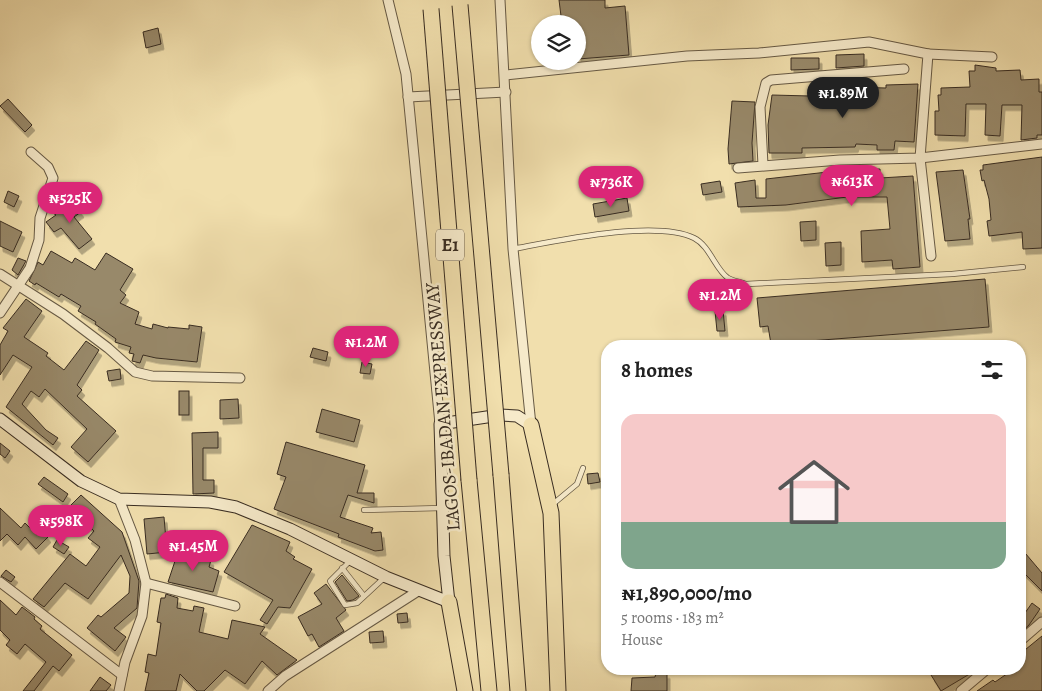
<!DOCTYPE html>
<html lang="en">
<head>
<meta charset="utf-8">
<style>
	body { margin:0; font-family:Alegreya,serif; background:#f2f2f2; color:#222; height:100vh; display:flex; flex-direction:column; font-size:19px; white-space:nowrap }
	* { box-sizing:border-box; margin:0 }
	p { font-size:16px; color:#767676 }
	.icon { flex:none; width:28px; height:28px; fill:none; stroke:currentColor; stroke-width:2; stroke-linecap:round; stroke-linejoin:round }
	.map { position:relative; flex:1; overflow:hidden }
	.details { position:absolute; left:601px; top:340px; width:425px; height:335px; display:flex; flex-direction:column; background:#fff; border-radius:20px; box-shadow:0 1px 4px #0004 }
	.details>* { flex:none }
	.buttons { position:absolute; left:531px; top:15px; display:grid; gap:10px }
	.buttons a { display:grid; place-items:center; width:55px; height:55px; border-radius:50%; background:#fff; box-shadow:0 1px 4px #0004; font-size:25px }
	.price { position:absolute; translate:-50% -42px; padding:0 11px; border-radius:18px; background:#db2777; color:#fff; font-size:16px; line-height:32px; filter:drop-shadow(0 1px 2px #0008) }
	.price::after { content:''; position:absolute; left:50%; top:30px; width:15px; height:11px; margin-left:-8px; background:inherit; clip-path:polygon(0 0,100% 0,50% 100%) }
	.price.active { background:#222; color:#fff }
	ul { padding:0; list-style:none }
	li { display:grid; align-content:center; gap:10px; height:265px; padding:0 20px }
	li+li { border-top:1px solid #e0e0e0 }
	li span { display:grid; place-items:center; height:155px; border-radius:15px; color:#555 }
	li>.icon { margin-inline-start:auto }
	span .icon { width:90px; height:90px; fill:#fffc; stroke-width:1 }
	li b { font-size:21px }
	h2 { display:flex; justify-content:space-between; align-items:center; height:60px; padding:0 20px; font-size:21px }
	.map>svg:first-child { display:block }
	.building { fill:#98896a; stroke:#382c21; filter:url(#shadow) }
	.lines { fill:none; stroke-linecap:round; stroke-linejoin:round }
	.lane-casing { stroke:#665944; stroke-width:6 }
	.street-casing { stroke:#665944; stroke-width:11 }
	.secondary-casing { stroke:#382c21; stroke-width:13 }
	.highway-casing { stroke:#382c21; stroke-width:17 }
	.lane { stroke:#f6eaca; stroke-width:4.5 }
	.street { stroke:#f6eaca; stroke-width:9 }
	.secondary { stroke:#f6eaca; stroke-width:11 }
	.highway { stroke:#f1dfad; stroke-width:15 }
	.highway-bridge-casing { stroke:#382c21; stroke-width:17; stroke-linecap:butt }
	.highway-bridge { stroke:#f1dfad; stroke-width:15 }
	.labels { text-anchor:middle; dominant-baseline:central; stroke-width:5; stroke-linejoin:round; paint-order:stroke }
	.shield { fill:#f6eaca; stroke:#716554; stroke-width:1 }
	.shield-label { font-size:18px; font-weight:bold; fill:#382c21 }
	.street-label { font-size:19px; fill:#382c21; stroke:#f6eaca }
</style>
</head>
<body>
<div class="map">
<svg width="1042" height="691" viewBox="0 0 1042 691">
	<defs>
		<filter id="shadow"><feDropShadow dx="3" dy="5.5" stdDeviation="0" flood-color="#0004"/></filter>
	</defs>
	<rect width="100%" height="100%" fill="#f1dfad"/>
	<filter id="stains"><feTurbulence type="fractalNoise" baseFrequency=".004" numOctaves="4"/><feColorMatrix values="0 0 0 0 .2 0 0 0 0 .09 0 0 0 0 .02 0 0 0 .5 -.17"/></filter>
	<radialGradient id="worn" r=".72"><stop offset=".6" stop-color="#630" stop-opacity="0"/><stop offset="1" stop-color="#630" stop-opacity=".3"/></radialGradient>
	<g class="building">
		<path d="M559,0H605V8L625,6L629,55L578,59V24H562Z"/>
		<path d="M158,28L161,44L146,48L143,32Z"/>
		<path d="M864,54V66L836,68V55Z"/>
		<path d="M791,58H819V69L791,70Z"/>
		<path d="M975,65L996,68V71L1020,70L1021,80L1039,79V92H1042V135H1037V138L1021,140L1022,105H1002L1000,136L985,135L986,104H966L965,136L935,135V111H939L938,95H941V88L970,87L969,71H975Z"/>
		<path d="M918,84L914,142L895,141L894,150H877V145L856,144L855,147L802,148V153H769L768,125L772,95L810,96V91L827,92V89L847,91V87L886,88V85Z"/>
		<path d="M8,99L32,125L25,132L0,106Z"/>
		<path d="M732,101L755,102L752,143L753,161L729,164L728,149Z"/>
		<path d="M1042,157V248L1023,249L1022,232L989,236L987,221L991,220L989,199L984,180L982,181L980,170H983V165Z"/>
		<path d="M880,169V178L913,176L920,267L893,269L892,260L862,262L861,231L890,229L887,197H847L786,205L738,207L735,183L755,180L756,198H766V179L845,170Z"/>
		<path d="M963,170L970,219H968L970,239L945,241L936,172Z"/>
		<path d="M720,181L722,192L703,195L701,184Z"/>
		<path d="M8,191L19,196L14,207L4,202Z"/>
		<path d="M627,198L629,211L595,217L593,204Z"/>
		<path d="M71,199L81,212L74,217L92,239L79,249L61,228L54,232L46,222L56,215L53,213Z"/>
		<path d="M0,221L22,232L13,252L0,246Z"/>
		<path d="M816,221V240L801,241L800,222Z"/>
		<path d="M841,242V265L826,266L825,243Z"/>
		<path d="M51,251L72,263L75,258L95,270L106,253L133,269L120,290L126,295L120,303L139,312L135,324L152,329L153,324L168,328V327L189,329V325L202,327L197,362L156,358L143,355L140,363L132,361L134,354L129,353L131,347L115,342L116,339L95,324L96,322L78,311L81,306L61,294L59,297L36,283L35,285L29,281L38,262L43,265Z"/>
		<path d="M18,258L26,261L18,275L12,270Z"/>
		<path d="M985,279L989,327L771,344L768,326L760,327L757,298Z"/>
		<path d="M26,299L42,311L24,337L48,353L46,356L64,370L86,341L99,350L77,385L82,390L77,396L116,431L88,462L71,447L87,429L45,389L39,397L31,391L22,404L46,430L58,438L53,445L6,407L32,367L13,355L0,375V345L8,331L3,328Z"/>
		<path d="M723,310L725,331H717L715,311Z"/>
		<path d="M350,335L370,339L368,348L348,344Z"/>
		<path d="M313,348L328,352L326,361L310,357Z"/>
		<path d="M362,362L372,364L370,374L360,373Z"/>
		<path d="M120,369L121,379L109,381L107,371Z"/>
		<rect x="179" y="391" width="10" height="24"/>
		<path d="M238,399L239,418L220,419V400Z"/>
		<path d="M322,409L360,420L354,442L316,432Z"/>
		<path d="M218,432V448H203V480H214V493L193,494L192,433Z"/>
		<path d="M286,442L365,465L357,493H374V503L348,495L340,517L373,528L371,533L381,532L383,550L375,551L338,537L339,534L274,509L286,477L277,474Z"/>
		<path d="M0,443L10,451L5,458L0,454Z"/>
		<path d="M598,473L600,482L588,484L587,474Z"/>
		<path d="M44,477L68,494L63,502L38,484Z"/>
		<path d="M81,495L122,532L139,581L137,608L114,628L126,637L115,651L87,628L98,615L101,617L129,593L130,576L121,555L88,599L65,583L44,607L33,599L70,554L86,566L100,547L88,538L94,531L76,514L78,512L71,505Z"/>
		<path d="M0,508L21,528L25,523L37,535L42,530L48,537L36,549L25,537L18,545L7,534L0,541Z"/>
		<path d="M164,517L167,552L147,554L144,519Z"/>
		<path d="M252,525L290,542L286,551L295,557L293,559L312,569L290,608L278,607L267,624L260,620L273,600L224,572Z"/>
		<path d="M57,540L69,547L64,554L53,547Z"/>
		<path d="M1020,547L1042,573V591L1020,569Z"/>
		<path d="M179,549L211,560L209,567L219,571L213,592L168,582Z"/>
		<path d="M6,570L15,577L11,582L1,576Z"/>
		<path d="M342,575L359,596L353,600L347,601L335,582Z"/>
		<path d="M326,584L346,610L336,618L344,631L319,647L312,634L308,636L298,617L322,604L314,593Z"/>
		<path d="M166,594L178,598L177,608L193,611L194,606L204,608L199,632L228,639L232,620L265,627L260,634L297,660L277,675L262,661L245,684L225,670L204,691H197L180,674L176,691H145L149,673L145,672L148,654L156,656L161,623L157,622L161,598H165Z"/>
		<path d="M0,600L16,615L22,607L35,617L34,619L42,626L40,629L72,655L59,671L53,666L34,691H23L46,662L25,644L17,654L6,645L10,640L0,630Z"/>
		<path d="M1032,603L1040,609L1029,625L1020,633V620Z"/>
		<path d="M407,613L408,622L398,623L397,614Z"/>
		<path d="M383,631L384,642L370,643L369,632Z"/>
		<path d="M1042,636V691H977L993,680L995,682L1014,669H1020V654Z"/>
		<path d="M942,669H978L941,691L931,675Z"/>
		<path d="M656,673H667V691H631L632,678L655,677Z"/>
		<path d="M100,677L111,685L106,691H90Z"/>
	</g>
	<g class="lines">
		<defs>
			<g id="lane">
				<path d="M513,249C556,241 655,219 694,238C710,246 715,269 728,278C733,281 741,282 746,284L952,274L1023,267"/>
				<path d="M553,504L577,484L583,468"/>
				<path d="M364,510L442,508"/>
				<path d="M350,561L330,581L345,605L357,603L385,577"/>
				<path d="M342,568L364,596"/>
			</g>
			<g id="street">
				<path d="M388,0L406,74L440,424"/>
				<path d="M500,0L513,249L531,425"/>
				<path d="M928,54L992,57"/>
				<path d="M505,75L687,56L759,53L869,42L928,54L920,158L931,256"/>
				<path d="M408,97L506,92"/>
				<path d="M763,165L760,107L766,83L771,80L904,69"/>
				<path d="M738,168L840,160L920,158L1042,144"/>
				<path d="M0,274L63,314L108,348L135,372L152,376L240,378"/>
				<path d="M0,313L30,268L39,240L40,218L53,178L48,167L31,152"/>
				<path d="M0,582L122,675"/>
				<path d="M146,583L235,606"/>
				<path d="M1020,641L1042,622"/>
				<path d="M119,691L125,662L142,616L146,583L135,540L119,499"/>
				<path d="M268,691L285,676L418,591"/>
				<path d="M961,691L987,669"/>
			</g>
			<path id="secondary" d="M0,419L81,481L119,499L210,502L236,507L290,529L386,577L449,602L444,556L440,424L500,415L517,416L531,425"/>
			<g id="highway">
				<path d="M531,425L551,513L558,691"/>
				<path d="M501,475L518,691"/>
				<path d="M469,480L489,691"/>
				<path d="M449,602L465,691"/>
			</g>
		</defs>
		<use href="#lane" class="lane-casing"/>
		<use href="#street" class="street-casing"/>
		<use href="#secondary" class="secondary-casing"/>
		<use href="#highway" class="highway-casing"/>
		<use href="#lane" class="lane"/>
		<use href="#street" class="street"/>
		<use href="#secondary" class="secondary"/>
		<use href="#highway" class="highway"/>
		<defs>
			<g id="highway-bridge">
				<path d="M460,5L501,475"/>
				<path d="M431,9L469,480"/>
			</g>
		</defs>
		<use href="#highway-bridge" class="highway-bridge-casing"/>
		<use href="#highway-bridge" class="highway-bridge"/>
	</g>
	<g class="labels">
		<rect class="shield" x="436" y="229.5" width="28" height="31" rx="4"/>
		<g class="shield-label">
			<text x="450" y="245">E1</text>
		</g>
		<g class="street-label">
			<text transform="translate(443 407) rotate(-95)">LAGOS-IBADAN EXPRESSWAY</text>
		</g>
	</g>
	<rect width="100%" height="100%" filter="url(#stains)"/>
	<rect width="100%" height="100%" fill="url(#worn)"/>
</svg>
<div class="buttons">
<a><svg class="icon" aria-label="layers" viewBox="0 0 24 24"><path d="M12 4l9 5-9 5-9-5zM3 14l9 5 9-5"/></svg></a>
</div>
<b class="price active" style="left:843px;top:119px">₦1.89M</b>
<b class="price" style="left:852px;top:207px">₦613K</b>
<b class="price" style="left:611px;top:208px">₦736K</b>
<b class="price" style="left:70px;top:224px">₦525K</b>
<b class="price" style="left:720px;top:321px">₦1.2M</b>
<b class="price" style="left:366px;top:368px">₦1.2M</b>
<b class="price" style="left:61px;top:547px">₦598K</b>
<b class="price" style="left:193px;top:572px">₦1.45M</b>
<section class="details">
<h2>8 homes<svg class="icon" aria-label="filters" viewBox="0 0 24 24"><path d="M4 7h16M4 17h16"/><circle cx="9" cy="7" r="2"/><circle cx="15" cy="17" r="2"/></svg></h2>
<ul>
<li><span style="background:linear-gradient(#f6c9c9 70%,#7fa58c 0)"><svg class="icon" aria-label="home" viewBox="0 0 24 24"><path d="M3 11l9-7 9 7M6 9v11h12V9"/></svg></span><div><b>₦1,890,000/mo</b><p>5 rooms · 183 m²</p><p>House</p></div></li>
</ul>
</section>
</div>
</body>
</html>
